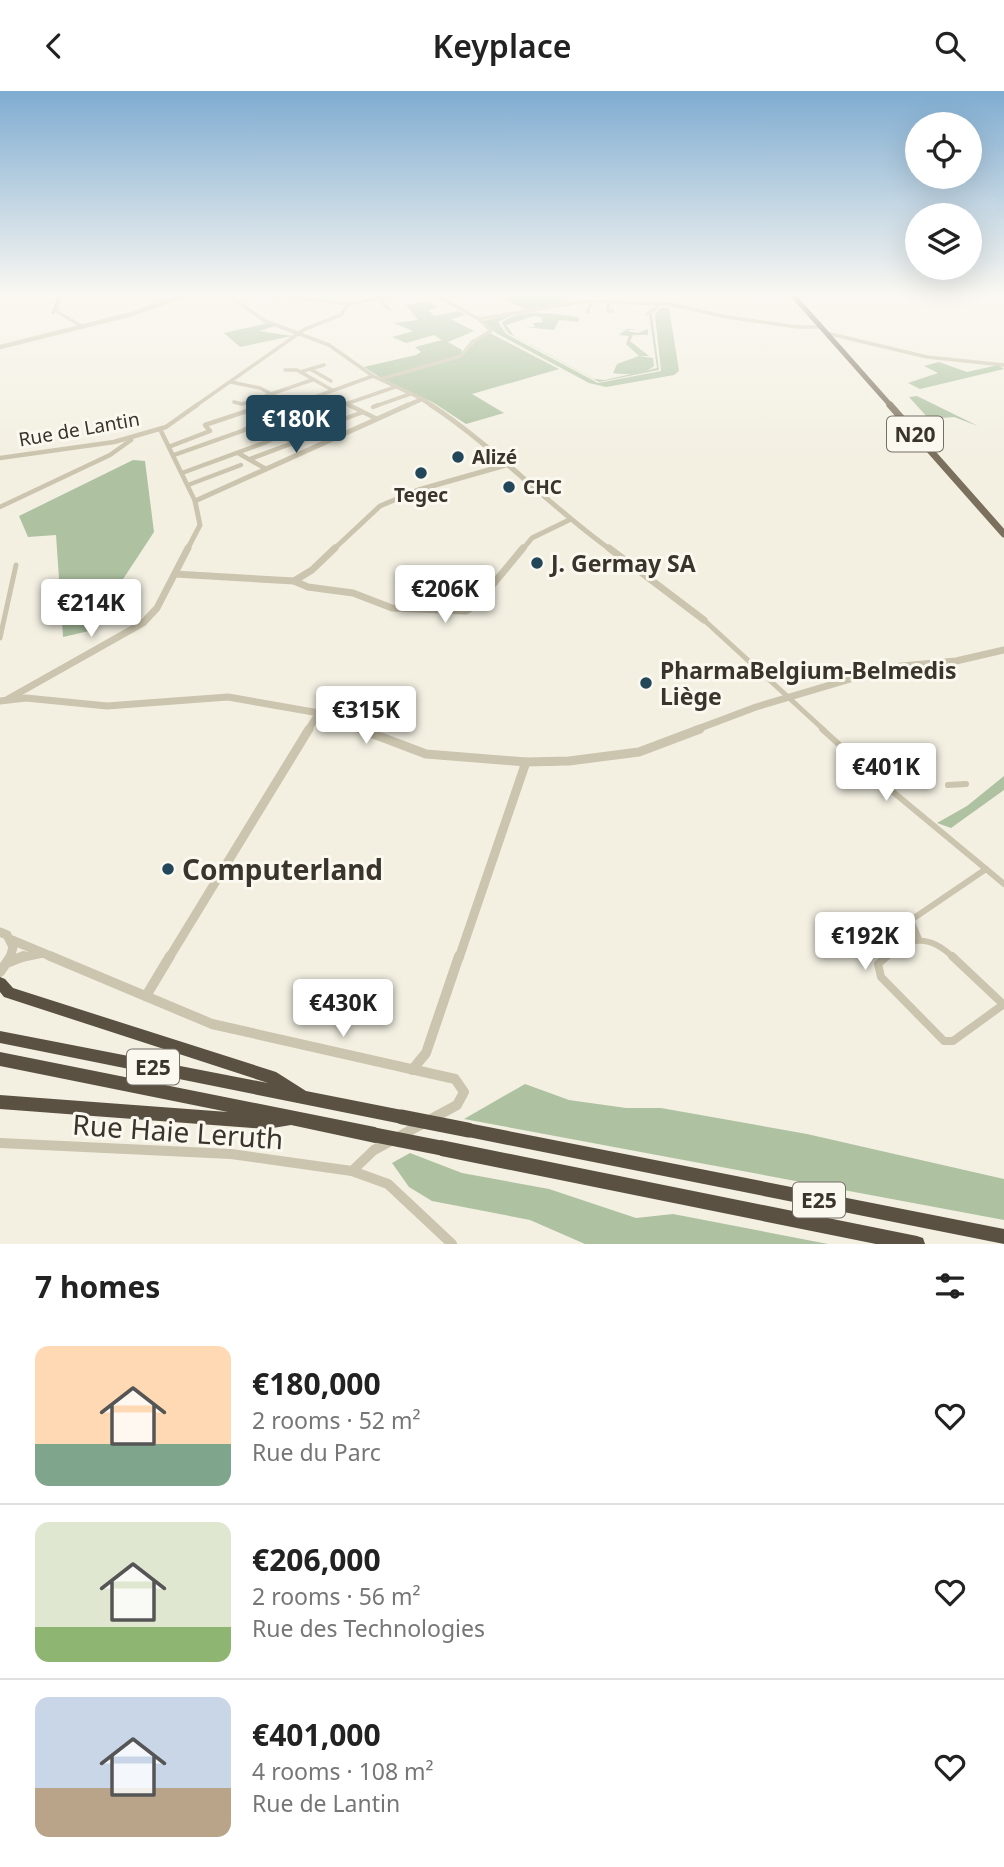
<!DOCTYPE html>
<html lang="en">
<head>
<meta charset="utf-8">
<style>
	body { margin:0; font-family:"Noto Sans",sans-serif; background:#f6f6f6; color:#222; height:100vh; display:flex; flex-direction:column; font-size:26px; white-space:nowrap }
	* { box-sizing:border-box; margin:0 }
	p { font-size:23px; color:#767676 }
	.icon { flex:none; width:38px; height:38px; fill:none; stroke:currentColor; stroke-width:2; stroke-linecap:round; stroke-linejoin:round }
	.map { position:relative; height:1153px; overflow:hidden }
	.sheet { display:flex; flex-direction:column; background:#fff; flex:1 }
	.sheet>* { flex:none }
	.tools { position:absolute; left:905px; top:21px; display:grid; gap:14px }
	.tools a { display:grid; place-items:center; width:77px; height:77px; border-radius:50%; background:#fff; box-shadow:0 7px 28px #0002; font-size:35px }
	.price { position:absolute; translate:-50% -60px; padding:0 16px; border-radius:7px; background:#fff; color:#222; font-size:23px; line-height:46px; filter:drop-shadow(0 2px 4px #0008) }
	.price::after { content:''; position:absolute; left:50%; top:42px; width:21px; height:16px; margin-left:-10px; background:inherit; clip-path:polygon(0 0,100% 0,50% 100%) }
	.price.selected { background:#23475a; color:#fff }
	ul { padding:0; list-style:none }
	li { display:flex; align-items:center; gap:21px; height:175px; padding:0 35px }
	li+li { border-top:2px solid #e0e0e0 }
	li span { display:grid; place-items:center; flex:none; width:196px; height:140px; border-radius:14px; color:#555 }
	li>.icon { margin-inline-start:auto }
	span .icon { width:84px; height:84px; fill:#fffc; stroke-width:1 }
	li b { font-size:30px }
	h2 { display:flex; justify-content:space-between; align-items:center; height:84px; padding:0 35px; font-size:30px }
	header { display:flex; justify-content:space-between; align-items:center; height:91px; padding:0 35px; background:#fff; font-size:32px; font-weight:600 }
	.map>svg:first-child { display:block }
	.green { fill:#aec2a2 }
	.lines { fill:none; stroke-linecap:round; stroke-linejoin:round }
	.stream { stroke:#82a0af; stroke-width:2 }
	.minor-far4 { stroke:#cbc4ae; stroke-width:3.5 }
	.minor-far3 { stroke:#cbc4ae; stroke-width:4.5 }
	.minor-far2 { stroke:#cbc4ae; stroke-width:5 }
	.minor-far1 { stroke:#cbc4ae; stroke-width:6 }
	.minor { stroke:#cbc4ae; stroke-width:8 }
	.tertiary-far4 { stroke:#cbc4ae; stroke-width:4.5 }
	.tertiary-far3 { stroke:#cbc4ae; stroke-width:5 }
	.tertiary-far2 { stroke:#cbc4ae; stroke-width:7 }
	.tertiary-far1 { stroke:#cbc4ae; stroke-width:9 }
	.tertiary { stroke:#cbc4ae; stroke-width:10 }
	.primary-far1 { stroke:#7b705e; stroke-width:5 }
	.primary { stroke:#7b705e; stroke-width:7 }
	.motorway { fill:#5a5143; fill-rule:evenodd }
	.motorway-bridge { stroke:#5a5143; stroke-width:15 }
	.poi-dot { fill:#23475a; stroke:#faf8ef; stroke-width:2.5 }
	.labels { text-anchor:middle; dominant-baseline:central; stroke-width:6; stroke-linejoin:round; paint-order:stroke }
	.far-street-label { font-size:19px; fill:#3a342c; stroke:#faf8ef }
	.far-poi-label { font-size:19px; font-weight:bold; fill:#3a342c; stroke:#faf8ef; text-anchor:start }
	.shield { fill:#faf8ef; stroke:#746f66; stroke-width:2 }
	.shield-label { font-size:21px; font-weight:bold; fill:#3a342c }
	.poi-label { font-size:23px; font-weight:bold; fill:#3a342c; stroke:#faf8ef; text-anchor:start }
	.near-poi-label { font-size:28px; font-weight:bold; fill:#3a342c; stroke:#faf8ef; text-anchor:start }
	.near-street-label { font-size:28px; fill:#3a342c; stroke:#faf8ef }
</style>
</head>
<body>
<header><svg class="icon" aria-label="back" viewBox="0 0 24 24"><path d="M15 5l-7 7 7 7"/></svg>Keyplace<svg class="icon" aria-label="search" viewBox="0 0 24 24"><circle cx="10" cy="10" r="6"/><path d="M15 15l6 6"/></svg></header>
<div class="map">
<svg width="1004" height="1153" viewBox="0 0 1004 1153">
	<rect width="100%" height="100%" fill="#f3f0e2"/>
	<g class="green">
		<path d="M527,202H557L572,210L527,219L504,208Z"/>
		<path d="M428,210L438,217L428,219L434,225L459,220L465,224L451,228L474,240L448,251L462,259L461,264L381,287L364,276L416,264L421,261L415,256L442,249L434,244L406,252L392,246L413,240L394,232L418,229L406,214Z"/>
		<path d="M660,217H669L679,280L674,284L606,296L589,292L496,242L482,230L512,224L498,231L506,243L598,292L661,280L655,224Z"/>
		<path d="M653,221L650,223L652,224L659,279L599,291L508,242L502,232C519,215 556,224 579,226V231L559,229L554,239L525,236H535L533,232L543,231L541,226L534,225L506,234L514,245L594,288L605,289L657,277L649,223Z"/>
		<path d="M268,232L275,235L259,240L292,245L240,256L224,242Z"/>
		<path d="M627,238H636L626,240L638,242L648,238V244H633L630,250L649,265H639L653,267L654,275C644,284 626,284 613,282L617,273L639,265L626,253L629,245L619,244Z"/>
		<path d="M490,242L559,278L472,303L504,322L466,333L434,312L383,288L462,265L475,251Z"/>
		<path d="M939,271L967,281L998,274L1004,278L920,298L908,292L938,282L924,275Z"/>
		<path d="M917,305L978,335L954,326L929,328L909,306Z"/>
		<path d="M133,369L145,370L154,441L89,540L63,546L56,444L28,446L19,425Z"/>
		<path d="M1004,685V699L951,737L937,732L967,715Z"/>
		<path d="M525,993L569,1009L626,1017H661L807,1043L1004,1088V1129L464,1028Z"/>
		<path d="M410,1062L462,1082L549,1098L636,1127L673,1123L828,1153H585L530,1129L432,1110L409,1096L392,1072Z"/>
	</g>
	<g class="lines">
		<path class="stream" d="M53,222L60,202"/>
		<g class="minor-far4">
			<path d="M62,202L56,220L83,236"/>
			<path d="M225,202L265,230L329,254L373,285L422,308"/>
			<path d="M257,202L348,213L410,202"/>
			<path d="M379,208L389,218"/>
			<path d="M609,211L608,220H613"/>
			<path d="M587,221L593,210"/>
			<path d="M647,223L656,217L657,212"/>
			<path d="M479,228L587,210L669,213L727,226L797,236H821"/>
			<path d="M826,242L927,266L1004,274"/>
			<path d="M310,278L331,290"/>
			<path d="M285,279H297L332,299"/>
			<path d="M300,281L324,274"/>
			<path d="M381,288L461,265L472,251L491,240L479,228L431,202"/>
			<path d="M231,291L260,297L292,314"/>
			<path d="M234,311L242,313L312,289"/>
			<path d="M347,313L353,316"/>
			<path d="M194,316L305,238L341,224L348,213"/>
			<path d="M287,316L373,285"/>
			<path d="M337,316L395,296"/>
			<path d="M373,316L410,303"/>
		</g>
		<g class="minor-far3">
			<path d="M349,314L377,328"/>
			<path d="M373,316L378,314"/>
			<path d="M312,328L325,335L363,321"/>
			<path d="M160,338L195,410"/>
			<path d="M250,344L290,330"/>
			<path d="M171,355L210,340L205,334L259,316L273,321L292,314"/>
			<path d="M238,362L266,378"/>
			<path d="M174,364L242,340L277,323L273,321"/>
			<path d="M0,367L114,351L166,336L197,314"/>
			<path d="M250,368L293,352L281,344"/>
			<path d="M182,382L264,352L342,314"/>
			<path d="M188,394L241,374"/>
			<path d="M0,416L110,364L131,349"/>
		</g>
		<g class="minor-far2">
			<path d="M704,529L824,639"/>
			<path d="M0,547L16,474"/>
		</g>
		<g class="minor-far1">
			<path d="M822,638L875,686L1004,793"/>
			<path d="M948,694L966,693"/>
			<path d="M919,848L911,829L986,778"/>
			<path d="M884,867C911,845 929,843 954,867"/>
		</g>
		<g class="minor">
			<path d="M887,865L878,873L881,886L944,950H953L1004,913"/>
			<path d="M952,865L1003,913"/>
		</g>
		<g class="tertiary-far4">
			<path d="M0,256L132,223L191,202"/>
			<path d="M404,316L422,308L434,316"/>
		</g>
		<g class="tertiary-far3">
			<path d="M431,314C496,357 548,414 611,459"/>
			<path d="M187,459L200,434L195,410L408,314"/>
			<path d="M333,459L380,415L418,399L506,374"/>
			<path d="M522,459L532,447L569,429"/>
		</g>
		<g class="tertiary-far2">
			<path d="M609,457L704,529"/>
			<path d="M175,483L294,490L312,479L335,457"/>
			<path d="M294,490L308,496L353,502L392,517L466,520L476,514L523,457"/>
			<path d="M8,608L143,532L157,517L188,457"/>
			<path d="M0,610L26,607L107,615L228,606L319,622L364,639"/>
			<path d="M308,639L319,622"/>
			<path d="M695,639L756,616L891,576L956,570L1004,559"/>
		</g>
		<g class="tertiary-far1">
			<path d="M360,638L426,663L526,671L569,670L639,661L700,638"/>
			<path d="M0,841L7,844L13,856L10,867"/>
			<path d="M12,849L55,867"/>
			<path d="M19,867L43,862"/>
			<path d="M169,867L309,638"/>
			<path d="M459,867L526,671"/>
		</g>
		<g class="tertiary">
			<path d="M50,865L212,933L455,988L464,1001L457,1014L374,1059L352,1080"/>
			<path d="M9,871L24,865"/>
			<path d="M0,881L11,865"/>
			<path d="M146,905L170,865"/>
			<path d="M412,979L426,962L459,865"/>
			<path d="M0,1052L231,1063L352,1080L388,1093L452,1153"/>
		</g>
		<path class="primary-far1" d="M791,202L892,316"/>
		<path class="primary" d="M890,314L1004,443"/>
		<g class="motorway">
			<path d="M0,886L5,888L13,897L276,981L306,1000L402,1019L407,1021L409,1026L407,1031L402,1033L0,952V940L268,992L4,906L0,901Z"/>
			<path d="M0,961L375,1036L380,1039L383,1044L380,1049L375,1052L291,1034L267,1038L0,1018V1004L228,1021L0,975Z"/>
			<path d="M468,1032L1004,1138V1153L468,1046L463,1044L460,1039L463,1034Z"/>
			<path d="M441,1049L917,1145L923,1147L925,1153H876L441,1065L436,1062L433,1057L436,1052Z"/>
		</g>
		<g class="motorway-bridge">
			<path d="M402,1026L468,1039"/>
			<path d="M375,1044L441,1057"/>
		</g>
	</g>
	<linearGradient id="sky" x2="0" y2="1"><stop stop-color="#7facd1"/><stop offset="0.56" stop-color="#faf8f2"/><stop offset="1" stop-color="#faf8f2" stop-opacity="0"/></linearGradient>
	<rect width="1004" height="363" fill="url(#sky)"/>
	<g class="poi-dot">
		<circle cx="458" cy="366" r="7"/>
		<circle cx="421" cy="382" r="7"/>
		<circle cx="509" cy="396" r="7"/>
		<circle cx="537" cy="472" r="7"/>
		<circle cx="646" cy="592" r="7"/>
		<circle cx="168" cy="778" r="7"/>
	</g>
	<g class="labels">
		<g class="far-street-label">
			<text transform="translate(79 338) rotate(-10)">Rue de Lantin</text>
		</g>
		<g class="far-poi-label">
			<text x="472" y="366">Alizé</text>
			<text x="523" y="396">CHC</text>
			<text x="421" y="404" text-anchor="middle">Tegec</text>
		</g>
		<g class="shield">
			<rect x="887" y="325.5" width="56" height="35" rx="5"/>
			<rect x="127" y="958.5" width="52" height="35" rx="5"/>
			<rect x="793" y="1091.5" width="52" height="35" rx="5"/>
		</g>
		<g class="shield-label">
			<text x="915" y="343">N20</text>
			<text x="153" y="976">E25</text>
			<text x="819" y="1109">E25</text>
		</g>
		<g class="poi-label">
			<text x="551" y="472">J. Germay SA</text>
			<text x="660" y="579">PharmaBelgium-Belmedis<tspan x="660" dy="26">Liège</tspan></text>
		</g>
		<g class="near-poi-label">
			<text x="182" y="778">Computerland</text>
		</g>
		<g class="near-street-label">
			<text transform="translate(178 1040) rotate(4)">Rue Haie Leruth</text>
		</g>
	</g>
</svg>
<div class="tools">
<a><svg class="icon" aria-label="locate" viewBox="0 0 24 24"><circle cx="12" cy="12" r="6"/><path d="M12 2v4M12 18v4M2 12h4M18 12h4"/></svg></a>
<a><svg class="icon" aria-label="layers" viewBox="0 0 24 24"><path d="M12 4l9 5-9 5-9-5zM3 14l9 5 9-5"/></svg></a>
</div>
<b class="price selected" style="left:296px;top:364px">€180K</b>
<b class="price" style="left:445px;top:534px">€206K</b>
<b class="price" style="left:91px;top:548px">€214K</b>
<b class="price" style="left:366px;top:655px">€315K</b>
<b class="price" style="left:886px;top:712px">€401K</b>
<b class="price" style="left:865px;top:881px">€192K</b>
<b class="price" style="left:343px;top:948px">€430K</b>
</div>
<section class="sheet">
<h2>7 homes<svg class="icon" aria-label="filters" viewBox="0 0 24 24"><path d="M4 7h16M4 17h16"/><circle cx="9" cy="7" r="2"/><circle cx="15" cy="17" r="2"/></svg></h2>
<ul>
<li><span style="background:linear-gradient(#ffd9b3 70%,#7fa58c 0)"><svg class="icon" aria-label="home" viewBox="0 0 24 24"><path d="M3 11l9-7 9 7M6 9v11h12V9"/></svg></span><div><b>€180,000</b><p>2 rooms · 52 m²</p><p>Rue du Parc</p></div><svg class="icon" aria-label="heart" viewBox="0 0 24 24"><path d="M12 20l-8-8c-3-5 5-10 8-4 3-6 11-1 8 4z"/></svg></li>
<li><span style="background:linear-gradient(#dfe7d0 75%,#8fb573 0)"><svg class="icon" aria-label="home" viewBox="0 0 24 24"><path d="M3 11l9-7 9 7M6 9v11h12V9"/></svg></span><div><b>€206,000</b><p>2 rooms · 56 m²</p><p>Rue des Technologies</p></div><svg class="icon" aria-label="heart" viewBox="0 0 24 24"><path d="M12 20l-8-8c-3-5 5-10 8-4 3-6 11-1 8 4z"/></svg></li>
<li><span style="background:linear-gradient(#c9d6e8 65%,#b9a48a 0)"><svg class="icon" aria-label="home" viewBox="0 0 24 24"><path d="M3 11l9-7 9 7M6 9v11h12V9"/></svg></span><div><b>€401,000</b><p>4 rooms · 108 m²</p><p>Rue de Lantin</p></div><svg class="icon" aria-label="heart" viewBox="0 0 24 24"><path d="M12 20l-8-8c-3-5 5-10 8-4 3-6 11-1 8 4z"/></svg></li>
</ul>
</section>
</body>
</html>
